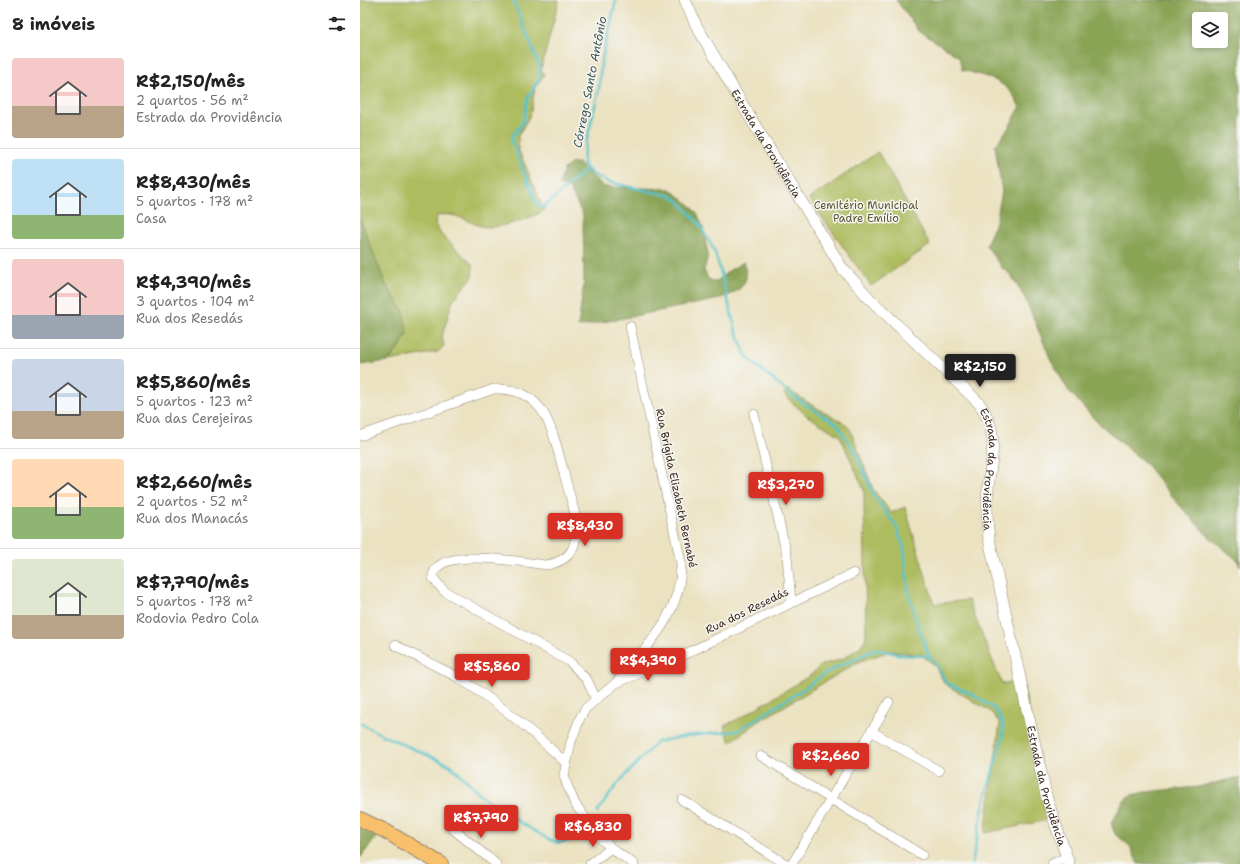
<!DOCTYPE html>
<html lang="pt">
<head>
<meta charset="utf-8">
<style>
	body { margin:0; font-family:"Shantell Sans",sans-serif; background:#f2f2f2; color:#222; height:100vh; display:flex; flex-direction:column; font-size:15px; white-space:nowrap }
	* { box-sizing:border-box; margin:0 }
	p { font-size:13px; color:#767676 }
	.icon { flex:none; width:22px; height:22px; fill:none; stroke:currentColor; stroke-width:2; stroke-linecap:round; stroke-linejoin:round }
	.map { position:relative; flex:1; overflow:hidden }
	.drawer { display:flex; flex-direction:column; background:#fff; width:360px }
	.drawer>* { flex:none }
	.fabs { position:absolute; left:832px; top:12px; display:grid; gap:8px }
	.fabs a { display:grid; place-items:center; width:36px; height:36px; border-radius:4px; background:#fff; box-shadow:0 2px 6px #0003; font-size:20px }
	.price { position:absolute; translate:-50% -34px; padding:0 9px; border-radius:4px; background:#d93025; color:#fff; font-size:13px; line-height:26px; filter:drop-shadow(0 1px 2px #0008) }
	.price::after { content:''; position:absolute; left:50%; top:24px; width:12px; height:9px; margin-left:-6px; background:inherit; clip-path:polygon(0 0,100% 0,50% 100%) }
	.price.current { background:#222; color:#fff }
	ul { padding:0; list-style:none }
	li { display:flex; align-items:center; gap:12px; height:100px; padding:0 12px }
	li+li { border-top:1px solid #e0e0e0 }
	li span { display:grid; place-items:center; flex:none; width:112px; height:80px; border-radius:4px; color:#555 }
	li>.icon { margin-inline-start:auto }
	span .icon { width:48px; height:48px; fill:#fffc; stroke-width:1 }
	li b { font-size:17px }
	h2 { display:flex; justify-content:space-between; align-items:center; height:48px; padding:0 12px; font-size:17px }
	main { display:flex; flex:1; min-height:0 }
	.map>svg:first-child { display:block }
	.green { fill:#adbc5f; stroke:#74733e }
	.forest { fill:#8aa456; stroke:#62673a; fill-rule:evenodd }
	.lines { fill:none; stroke-linecap:round; stroke-linejoin:round }
	.stream { stroke:#55c3cc; stroke-width:2.5 }
	.minor-casing { stroke:#938670; stroke-width:10 }
	.tertiary-casing { stroke:#938670; stroke-width:12 }
	.primary-casing { stroke:#938670; stroke-width:16 }
	.minor { stroke:#fff; stroke-width:9 }
	.tertiary { stroke:#fff; stroke-width:11 }
	.primary { stroke:#f8bf6c; stroke-width:14 }
	.labels { text-anchor:middle; dominant-baseline:central; stroke-width:3; stroke-linejoin:round; paint-order:stroke }
	.street-label { font-size:11px; fill:#3b2a1e; stroke:#f6f6f2 }
	.park-label { font-size:11px; fill:#5d5632; stroke:#f6f6f2 }
	.water-label { font-size:12px; font-style:italic; fill:#435852; stroke:#f6f6f2 }
</style>
</head>
<body>
<main>
<section class="drawer">
<h2>8 imóveis<svg class="icon" aria-label="filters" viewBox="0 0 24 24"><path d="M4 7h16M4 17h16"/><circle cx="9" cy="7" r="2"/><circle cx="15" cy="17" r="2"/></svg></h2>
<ul>
<li><span style="background:linear-gradient(#f6c9c9 60%,#b9a48a 0)"><svg class="icon" aria-label="home" viewBox="0 0 24 24"><path d="M3 11l9-7 9 7M6 9v11h12V9"/></svg></span><div><b>R$2,150/mês</b><p>2 quartos · 56 m²</p><p>Estrada da Providência</p></div></li>
<li><span style="background:linear-gradient(#bfe0f5 70%,#8fb573 0)"><svg class="icon" aria-label="home" viewBox="0 0 24 24"><path d="M3 11l9-7 9 7M6 9v11h12V9"/></svg></span><div><b>R$8,430/mês</b><p>5 quartos · 178 m²</p><p>Casa</p></div></li>
<li><span style="background:linear-gradient(#f6c9c9 70%,#9aa5b1 0)"><svg class="icon" aria-label="home" viewBox="0 0 24 24"><path d="M3 11l9-7 9 7M6 9v11h12V9"/></svg></span><div><b>R$4,390/mês</b><p>3 quartos · 104 m²</p><p>Rua dos Resedás</p></div></li>
<li><span style="background:linear-gradient(#c9d6e8 65%,#b9a48a 0)"><svg class="icon" aria-label="home" viewBox="0 0 24 24"><path d="M3 11l9-7 9 7M6 9v11h12V9"/></svg></span><div><b>R$5,860/mês</b><p>5 quartos · 123 m²</p><p>Rua das Cerejeiras</p></div></li>
<li><span style="background:linear-gradient(#ffd9b3 60%,#8fb573 0)"><svg class="icon" aria-label="home" viewBox="0 0 24 24"><path d="M3 11l9-7 9 7M6 9v11h12V9"/></svg></span><div><b>R$2,660/mês</b><p>2 quartos · 52 m²</p><p>Rua dos Manacás</p></div></li>
<li><span style="background:linear-gradient(#dfe7d0 70%,#b9a48a 0)"><svg class="icon" aria-label="home" viewBox="0 0 24 24"><path d="M3 11l9-7 9 7M6 9v11h12V9"/></svg></span><div><b>R$7,790/mês</b><p>5 quartos · 178 m²</p><p>Rodovia Pedro Cola</p></div></li>
</ul>
</section>
<div class="map">
<svg width="880" height="864" viewBox="0 0 880 864">
	<rect width="100%" height="100%" fill="#f6f6f2"/>
	<filter id="ink" filterUnits="userSpaceOnUse"><feTurbulence type="fractalNoise" baseFrequency=".025" numOctaves="2"/><feDisplacementMap in="SourceGraphic" scale="8" xChannelSelector="R" yChannelSelector="G"/><feConvolveMatrix kernelMatrix="1 2 1 2 8 2 1 2 1" color-interpolation-filters="sRGB"/></filter>
	<filter id="wash" filterUnits="userSpaceOnUse"><feTurbulence type="fractalNoise" baseFrequency=".012" numOctaves="4" result="noise"/><feDisplacementMap in="SourceGraphic" scale="16" xChannelSelector="R" yChannelSelector="G"/><feGaussianBlur stdDeviation="0.9" result="paint"/><feColorMatrix in="noise" values="0 0 0 0 0 0 0 0 0 0 0 0 0 0 0 0 0 1.4 0 .05"/><feComposite in="paint" operator="in"/></filter>
	<g filter="url(#wash)">
		<rect width="100%" height="100%" fill="#ebe2c1"/>
		<g class="green">
			<path d="M0,0H199L181,69L184,75L175,88L171,111L168,119L158,135V144L159,151L184,210C173,218 142,228 128,227C110,226 98,210 77,216L75,224L81,234L113,265L112,278L93,300L82,336L84,346L78,352L28,361L40,347L44,312L26,285L0,219Z"/>
			<path d="M518,152L570,245L511,286L449,199Z"/>
			<path d="M427,389L455,407L482,422L490,429L513,489L531,513L545,507L574,604L608,600L642,684L662,680L693,819L625,833L640,723L630,711L585,684L574,664L561,655L531,651L500,661L401,720L370,742L364,726L382,717L451,675L461,665L483,659L500,647L506,638L504,490L480,436L446,415L424,395Z"/>
		</g>
		<g class="forest">
			<path d="M536,0H880V566L877,560L847,535L813,498L786,464L735,420L708,390L690,358L665,298L651,275L641,267L626,245L636,222L642,192L635,146L649,127L660,108C649,80 628,77 602,70L599,57L559,31ZM839,19H861V41H839Z"/>
			<path d="M212,163H218L244,187L310,189L330,205L338,215L343,227L348,255L344,270L348,279L356,282L370,270L384,262C384,267 387,273 386,278C383,292 366,296 355,300L218,327L224,283L223,215L209,188L199,185L204,169Z"/>
			<path d="M0,219L26,285L44,312L47,333L40,347L28,361L0,365Z"/>
			<path d="M880,777V864H778L770,846L755,834L751,823L764,801L771,795L785,792L838,787Z"/>
			<path d="M0,821L23,829L0,858Z"/>
		</g>
		<g class="lines">
			<g class="stream">
				<path d="M153,0L180,67L179,79L168,97L163,122L152,137V142L176,202L179,206L184,207L227,169"/>
				<path d="M256,0L241,64L239,89L224,152L223,164L232,174L248,182L311,196L319,201L340,225L354,250L359,266L375,328L385,354L391,361L432,396L477,424L496,454L514,496L536,526L544,548L549,596L560,632L569,656L577,665L586,683L612,694L629,705L635,709L643,723V737L625,798L612,864"/>
				<path d="M0,723L22,735L90,765L133,806L188,839L199,843L211,840L227,826"/>
				<path d="M237,812L259,782L297,742L327,736L377,731L445,688L467,672L516,649L542,655L568,656"/>
			</g>
		</g>
	</g>
	<g filter="url(#ink)">
		<g class="lines">
			<defs>
				<g id="minor">
					<path d="M394,414L427,556L431,602"/>
					<path d="M0,436L134,389C182,387 191,424 201,462C206,482 212,502 217,522C217,546 212,561 186,565C166,563 73,544 73,578L84,591L210,662L227,680L236,699"/>
					<path d="M35,645C55,656 75,665 95,676C136,700 172,731 206,763"/>
					<path d="M257,682C288,645 322,614 321,563L270,326"/>
					<path d="M511,731L579,771"/>
					<path d="M401,756L562,855"/>
					<path d="M322,800L426,864"/>
					<path d="M93,829L136,864"/>
					<path d="M230,864L251,848"/>
					<path d="M274,864L255,851L240,838L215,804L207,785L204,775L211,742L220,718L226,708L256,683L321,656L494,573"/>
					<path d="M432,864L529,702"/>
					<path d="M692,864L706,857"/>
				</g>
				<g id="tertiary">
					<path id="s1" d="M325,0L336,25L391,119L482,268L510,299L619,403C641,434 631,456 628,489C626,506 627,522 629,539L687,799L709,864"/>
				</g>
				<path id="primary" d="M0,819L25,831L81,864"/>
			</defs>
			<use href="#minor" class="minor-casing"/>
			<use href="#tertiary" class="tertiary-casing"/>
			<use href="#primary" class="primary-casing"/>
			<use href="#minor" class="minor"/>
			<use href="#tertiary" class="tertiary"/>
			<use href="#primary" class="primary"/>
		</g>
	</g>
	<g class="labels">
		<g class="street-label">
			<text stroke="none"><textPath href="#s1" startOffset="165">Estrada da Providência</textPath></text>
			<text stroke="none"><textPath href="#s1" startOffset="572">Estrada da Providência</textPath></text>
			<text transform="translate(316 488) rotate(78)">Rua Brígida Elizabeth Bernabé</text>
			<text transform="translate(387 611) rotate(-26)">Rua dos Resedás</text>
			<text stroke="none"><textPath href="#s1" startOffset="896">Estrada da Providência</textPath></text>
		</g>
		<g class="park-label">
			<text x="506" y="205">Cemitério Municipal<tspan x="506" dy="13">Padre Emílio</tspan></text>
		</g>
		<g class="water-label">
			<text transform="translate(230 82) rotate(-79)">Córrego Santo Antônio</text>
		</g>
	</g>
</svg>
<div class="fabs">
<a><svg class="icon" aria-label="layers" viewBox="0 0 24 24"><path d="M12 4l9 5-9 5-9-5zM3 14l9 5 9-5"/></svg></a>
</div>
<b class="price current" style="left:620px;top:388px">R$2,150</b>
<b class="price" style="left:426px;top:506px">R$3,270</b>
<b class="price" style="left:225px;top:547px">R$8,430</b>
<b class="price" style="left:288px;top:682px">R$4,390</b>
<b class="price" style="left:132px;top:688px">R$5,860</b>
<b class="price" style="left:471px;top:777px">R$2,660</b>
<b class="price" style="left:121px;top:839px">R$7,790</b>
<b class="price" style="left:233px;top:848px">R$6,830</b>
</div>
</main>
</body>
</html>
